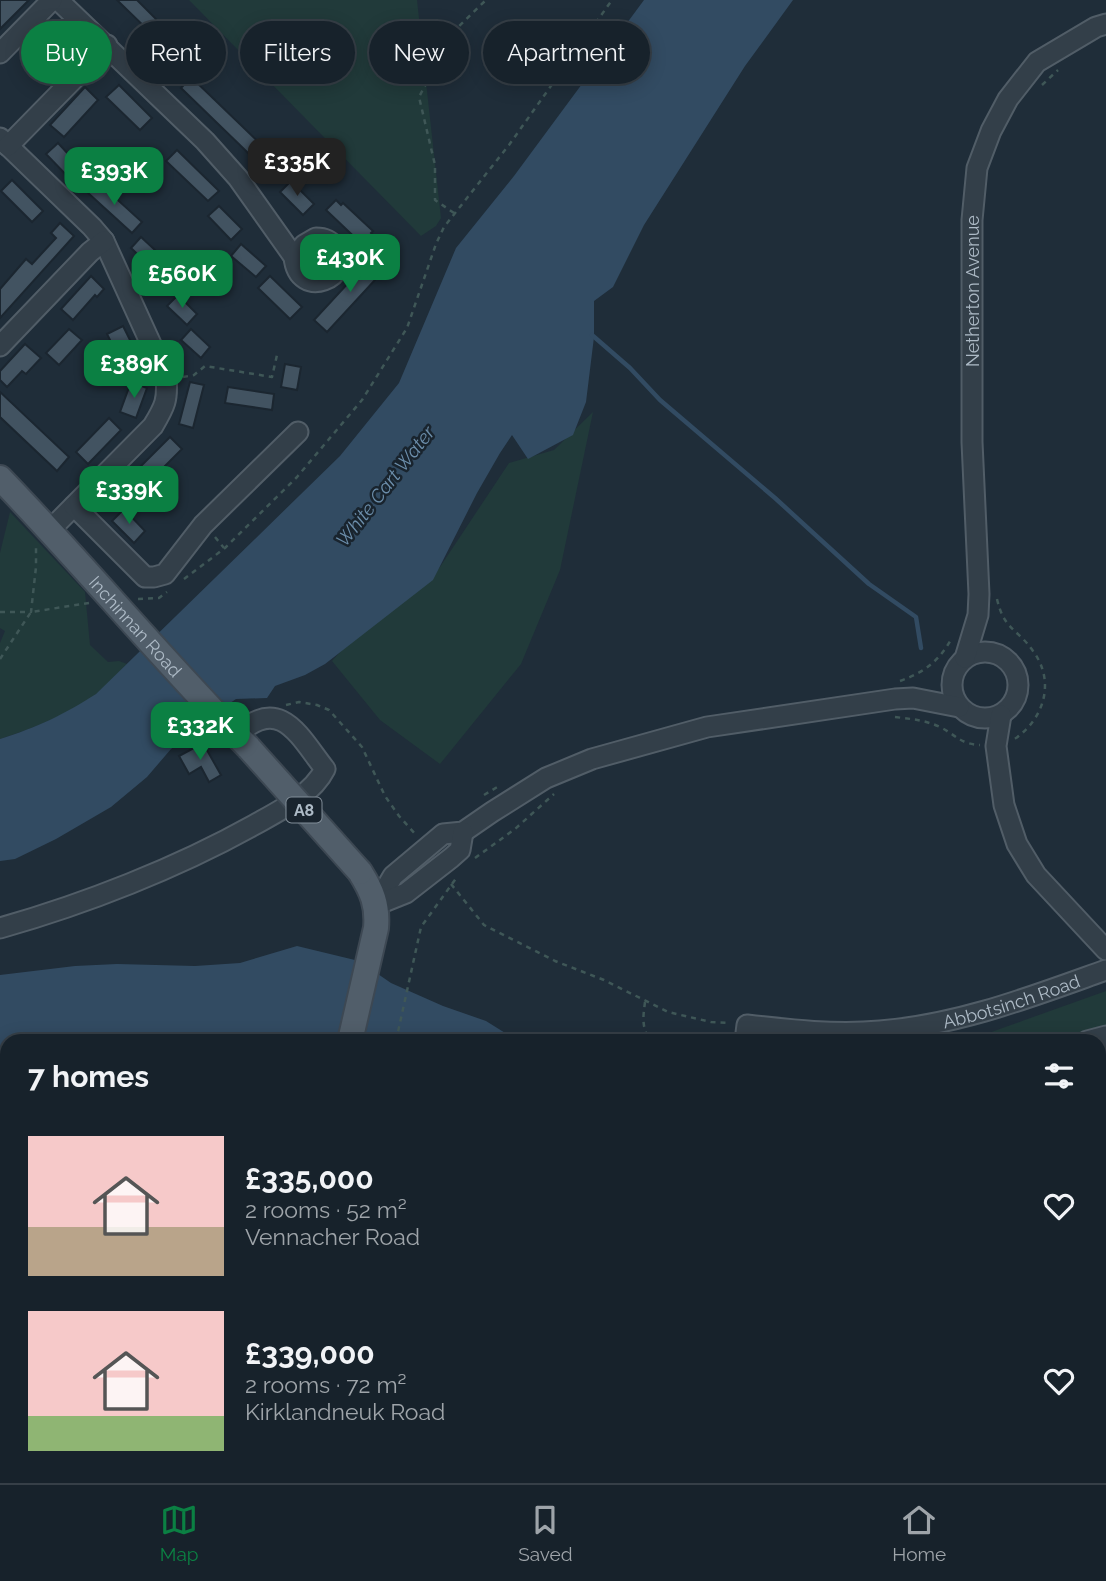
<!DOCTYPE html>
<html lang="en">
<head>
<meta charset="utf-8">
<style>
	body { margin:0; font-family:Raleway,sans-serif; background:#202a33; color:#f1f3f6; height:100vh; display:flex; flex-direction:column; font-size:26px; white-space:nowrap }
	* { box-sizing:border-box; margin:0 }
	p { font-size:23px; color:#9ea4a9 }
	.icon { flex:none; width:38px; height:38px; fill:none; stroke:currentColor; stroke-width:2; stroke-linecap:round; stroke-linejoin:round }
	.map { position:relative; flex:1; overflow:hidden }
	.drawer { position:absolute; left:0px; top:1034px; width:1106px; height:450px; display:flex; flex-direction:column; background:#17222b; border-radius:21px 21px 0 0; box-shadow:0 4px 18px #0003,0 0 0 2px #363f47 }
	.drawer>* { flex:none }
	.hud { position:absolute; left:21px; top:21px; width:700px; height:63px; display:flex; gap:14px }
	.price { position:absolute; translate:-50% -60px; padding:0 16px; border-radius:14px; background:#0b8043; color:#fff; font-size:23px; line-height:46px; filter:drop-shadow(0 2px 4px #0008) }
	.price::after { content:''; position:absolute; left:50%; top:42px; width:21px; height:16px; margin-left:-10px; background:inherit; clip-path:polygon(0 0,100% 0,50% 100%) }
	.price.on { background:#222; color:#fff }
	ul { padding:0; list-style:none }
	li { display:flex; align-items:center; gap:21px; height:175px; padding:0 28px }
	li span { display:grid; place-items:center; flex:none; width:196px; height:140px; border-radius:0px; color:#555 }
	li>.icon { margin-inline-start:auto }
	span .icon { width:84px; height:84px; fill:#fffc; stroke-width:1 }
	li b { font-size:30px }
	h2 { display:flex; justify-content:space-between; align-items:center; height:84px; padding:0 28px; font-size:30px }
	.pill { padding:0 24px; border-radius:32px; background:#17222b; box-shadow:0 4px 18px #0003,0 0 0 2px #363f47; font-size:24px; line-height:63px }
	.pill.on { background:#0b8043; color:#fff }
	.dock { display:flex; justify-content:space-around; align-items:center; height:98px; border-top:2px solid #363f47; background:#17222b; font-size:19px; color:#9ea4a9 }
	.dock a { display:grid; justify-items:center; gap:4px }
	.dock .on { color:#0b8043 }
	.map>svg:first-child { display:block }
	.green { fill:#213a3a }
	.water { fill:#324b62 }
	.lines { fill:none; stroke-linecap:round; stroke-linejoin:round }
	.stream { stroke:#324b62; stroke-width:4.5 }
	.building { fill:#425361; stroke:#1b2630; stroke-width:2 }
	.minor-casing { stroke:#515d67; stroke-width:23 }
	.major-casing { stroke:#3d4853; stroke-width:28 }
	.path { stroke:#3f5757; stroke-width:2.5; stroke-dasharray:5 5; stroke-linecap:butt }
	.minor { stroke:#333f49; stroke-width:19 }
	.major { stroke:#515e6a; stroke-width:24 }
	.major-bridge-casing { stroke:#3d4853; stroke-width:28; stroke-linecap:butt }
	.major-bridge { stroke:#515e6a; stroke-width:24 }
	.labels { text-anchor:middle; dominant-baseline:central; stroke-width:5; stroke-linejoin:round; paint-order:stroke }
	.shield { fill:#19242e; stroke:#818d98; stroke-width:2 }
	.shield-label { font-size:16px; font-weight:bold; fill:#adbac6 }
	.street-label { font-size:18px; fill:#adbac6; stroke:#19242e }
	.water-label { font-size:19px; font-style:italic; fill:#6c8eab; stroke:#19242e }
</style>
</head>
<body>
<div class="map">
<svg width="1106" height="1483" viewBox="0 0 1106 1483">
	<rect width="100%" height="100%" fill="#1f2d39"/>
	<g class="green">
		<path d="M189,0H417L441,218L436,226L421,236Z"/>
		<path d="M593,412L560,570L521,664L440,764L380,720L332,661L351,640L440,567L509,463L554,450Z"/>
		<path d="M10,512L85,592L90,645L108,662L119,661L127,664C117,674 107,686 95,695C67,716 33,728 0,739V643L5,631L0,628V553Z"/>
		<path d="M1106,991V1031L1068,1041H1055L1053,1038L1045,1041H966Z"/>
		<path d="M1106,1040V1186L1099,1187V1042Z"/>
		<path d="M1106,1195V1483H820L818,1477H1099V1196Z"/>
		<path d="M246,1477H339L357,1483L361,1477H415L424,1483H244Z"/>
		<path d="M486,1477H642L644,1483H482Z"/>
	</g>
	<g class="water">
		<path d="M644,0H793L745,66L644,225L613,287L594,301V337L586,402L573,435L528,459L512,435L500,453L477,493L433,580L325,664L305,675L275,686L267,698L236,699L196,726L189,736L171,749L147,777L111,807L56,839L15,859L0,861V739C38,727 63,715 96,694L340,456L399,383L456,248L514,176Z"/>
		<path d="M297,946L359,961L391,983L443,1006L486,1021L518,1041H7V1191H0V975L75,966L117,964L195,966L240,963Z"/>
		<path d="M642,1477H796L797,1483H644Z"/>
	</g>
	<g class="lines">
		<path class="stream" d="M592,335L630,368L660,400L775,498L869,584L916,617L921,648"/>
	</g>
	<g class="building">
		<path d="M0,0H29L0,29Z"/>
		<path d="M117,0H137L165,28L155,37Z"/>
		<path d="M152,47L172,64L162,76L142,58Z"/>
		<path d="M191,77L274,157L279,151L294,165L278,182L181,88Z"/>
		<path d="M119,85L152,118L140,130L106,97Z"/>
		<path d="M85,87L98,100L64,137L50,125Z"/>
		<path d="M58,143L83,170L72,181L46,154Z"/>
		<path d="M177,150L219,191L208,201L166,161Z"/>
		<path d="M12,180L43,211L32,222L1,191Z"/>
		<path d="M97,181L142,222L132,233L87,192Z"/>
		<path d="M291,181L314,204L303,215L280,192Z"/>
		<path d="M336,200L341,205L343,203L373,231L371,233L376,238L366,248L326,210Z"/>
		<path d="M219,206L242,229L231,240L208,216Z"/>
		<path d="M60,223L74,236L0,318V289L26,259L32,264L56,238L51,233Z"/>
		<path d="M141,237L184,277L173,288L131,248Z"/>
		<path d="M241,244L266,266L256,277L231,256Z"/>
		<path d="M374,255L387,267L327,332L314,320Z"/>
		<path d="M91,276L104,289L97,297L95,295L73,320L61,309Z"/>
		<path d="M270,276L302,307L290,319L258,288Z"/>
		<path d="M178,295L197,314L187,325L167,306Z"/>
		<path d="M123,326L145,370L129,378L107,334Z"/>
		<path d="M69,329L82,340L59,365L46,353Z"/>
		<path d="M191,329L210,347L201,358L181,340Z"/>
		<path d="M25,344L41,358L26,374L22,371L7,387L0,380V371Z"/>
		<path d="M285,364L301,367L297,390L281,387Z"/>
		<path d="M131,382L147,388L136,418L120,412Z"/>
		<path d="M190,382L204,385L193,428L179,424Z"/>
		<path d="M228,387L274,394L272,410L225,403Z"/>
		<path d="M0,392L69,457L57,471L0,417Z"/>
		<path d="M109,418L121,430L88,464L76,452Z"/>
		<path d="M170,437L182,449L127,504L115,492Z"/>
		<path d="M124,509L145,531L134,543L112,521Z"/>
		<path d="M203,743L221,775L209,782L201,767L189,774L179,756Z"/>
	</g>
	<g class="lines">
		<defs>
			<g id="minor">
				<path d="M58,0L205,141L238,178L294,257"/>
				<path d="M0,53L52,0"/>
				<path d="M0,138L92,227L104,241L166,377C168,400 165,406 153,426L50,530"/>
				<path d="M8,146L107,45"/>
				<path d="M316,238C324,238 330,240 335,247C356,277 298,302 294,257L304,245Z"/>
				<path d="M0,346L90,252L104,241"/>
				<path d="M74,506L145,577H154L165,574L203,525L298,432"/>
				<circle cx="985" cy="685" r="33"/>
				<path id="s1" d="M965,658L978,615L979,594L972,442V220L977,168L991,131L1008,99L1037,62L1096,27L1106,24"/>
				<path d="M1001,715L996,746L1004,805L1017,844L1036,875L1106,950"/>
				<path d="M376,905L393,876L443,834L463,832L492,812L546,778L592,759L707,727L895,699L913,698L959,707"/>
				<path d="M376,905L406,893L451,858L460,850L463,832"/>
				<path d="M0,928C85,904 177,868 254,825C279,811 312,795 325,769C299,736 280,694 237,735"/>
				<path id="s2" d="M753,1041L746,1033L747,1025C791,1030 836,1035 880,1031C959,1025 1033,996 1106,970"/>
				<path d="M1087,1041L1106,1036"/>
				<path d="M1099,1194L1106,1192"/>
				<path d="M814,1477L816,1483"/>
			</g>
			<g id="major">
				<path id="s3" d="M0,478C85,566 163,661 249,748"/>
				<path d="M350,1041L376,928C378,905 372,891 360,872"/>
				<path d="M223,1483L225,1477"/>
			</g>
		</defs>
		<use href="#minor" class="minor-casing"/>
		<use href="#major" class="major-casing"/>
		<g class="path">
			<path d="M1042,85L1058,70"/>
			<path d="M454,213L435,200V165L419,97L454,31L486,0"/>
			<path d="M183,377L194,375L205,366L272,377L277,355"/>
			<path d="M215,537L224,548"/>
			<path d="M184,579L225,548L297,477L362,400L407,328L436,244L444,227L509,145L612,0"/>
			<path d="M138,599L159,598L167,592"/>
			<path d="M997,599C1004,630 1017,628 1033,651C1056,682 1044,720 1013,740"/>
			<path d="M0,612H31L36,567V546"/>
			<path d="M0,659L31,612L89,603"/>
			<path d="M900,681C925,672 939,661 952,638"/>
			<path d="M286,705L299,702L317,705L329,710L362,747L385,796L399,816L417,836"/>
			<path d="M895,717C911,719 925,720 940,727C956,735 960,744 980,745"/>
			<path d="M484,795L499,786"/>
			<path d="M475,858L515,829L554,794"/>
			<path d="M451,884L484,925L555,961L604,980L668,1012L711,1022L729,1023"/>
			<path d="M645,1002C643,1017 641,1030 652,1041"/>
			<path d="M396,1041L421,927L457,877"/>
			<path d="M426,1477L435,1483"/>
			<path d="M363,1483L368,1477"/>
			<path d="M476,1483L480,1477"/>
		</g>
		<use href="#minor" class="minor"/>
		<use href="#major" class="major"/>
		<defs>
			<path id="major-bridge" d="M249,748L360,872"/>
		</defs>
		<use href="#major-bridge" class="major-bridge-casing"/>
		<use href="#major-bridge" class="major-bridge"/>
	</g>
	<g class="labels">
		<rect class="shield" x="286.5" y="797.5" width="35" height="25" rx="5"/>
		<g class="shield-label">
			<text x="304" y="810">A8</text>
		</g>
		<g class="street-label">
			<text stroke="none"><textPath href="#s1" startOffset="369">Netherton Avenue</textPath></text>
			<text stroke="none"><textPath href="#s3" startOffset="201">Inchinnan Road</textPath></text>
			<text stroke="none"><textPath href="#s2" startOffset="287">Abbotsinch Road</textPath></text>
		</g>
		<g class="water-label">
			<text transform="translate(385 486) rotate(-52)">White Cart Water</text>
		</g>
	</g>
</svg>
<b class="price on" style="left:297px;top:198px">£335K</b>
<b class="price" style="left:114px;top:207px">£393K</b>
<b class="price" style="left:350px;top:294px">£430K</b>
<b class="price" style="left:182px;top:310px">£560K</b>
<b class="price" style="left:134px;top:400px">£389K</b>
<b class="price" style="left:129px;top:526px">£339K</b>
<b class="price" style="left:200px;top:762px">£332K</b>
<div class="hud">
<a class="pill on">Buy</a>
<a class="pill">Rent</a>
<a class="pill">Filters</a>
<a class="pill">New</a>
<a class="pill">Apartment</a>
</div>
<section class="drawer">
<h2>7 homes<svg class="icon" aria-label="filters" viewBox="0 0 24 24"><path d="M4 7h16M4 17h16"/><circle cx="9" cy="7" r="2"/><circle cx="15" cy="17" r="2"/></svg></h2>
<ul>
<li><span style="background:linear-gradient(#f6c9c9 65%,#b9a48a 0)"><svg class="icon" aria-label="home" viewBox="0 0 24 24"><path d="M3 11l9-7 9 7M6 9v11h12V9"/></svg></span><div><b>£335,000</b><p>2 rooms · 52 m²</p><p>Vennacher Road</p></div><svg class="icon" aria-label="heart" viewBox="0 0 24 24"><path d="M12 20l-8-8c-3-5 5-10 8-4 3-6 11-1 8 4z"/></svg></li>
<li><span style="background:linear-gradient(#f6c9c9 75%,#8fb573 0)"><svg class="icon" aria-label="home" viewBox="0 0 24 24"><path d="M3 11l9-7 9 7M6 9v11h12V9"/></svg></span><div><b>£339,000</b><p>2 rooms · 72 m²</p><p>Kirklandneuk Road</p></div><svg class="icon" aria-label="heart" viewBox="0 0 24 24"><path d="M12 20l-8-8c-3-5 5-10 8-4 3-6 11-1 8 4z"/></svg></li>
</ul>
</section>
</div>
<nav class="dock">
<a class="on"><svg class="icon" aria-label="map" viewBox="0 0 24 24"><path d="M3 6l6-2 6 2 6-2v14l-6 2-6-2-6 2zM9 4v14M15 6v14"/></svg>Map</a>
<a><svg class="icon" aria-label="saved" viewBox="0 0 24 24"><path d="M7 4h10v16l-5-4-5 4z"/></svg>Saved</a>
<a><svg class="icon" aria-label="home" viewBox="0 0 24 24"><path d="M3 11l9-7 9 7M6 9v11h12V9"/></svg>Home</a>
</nav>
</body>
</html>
